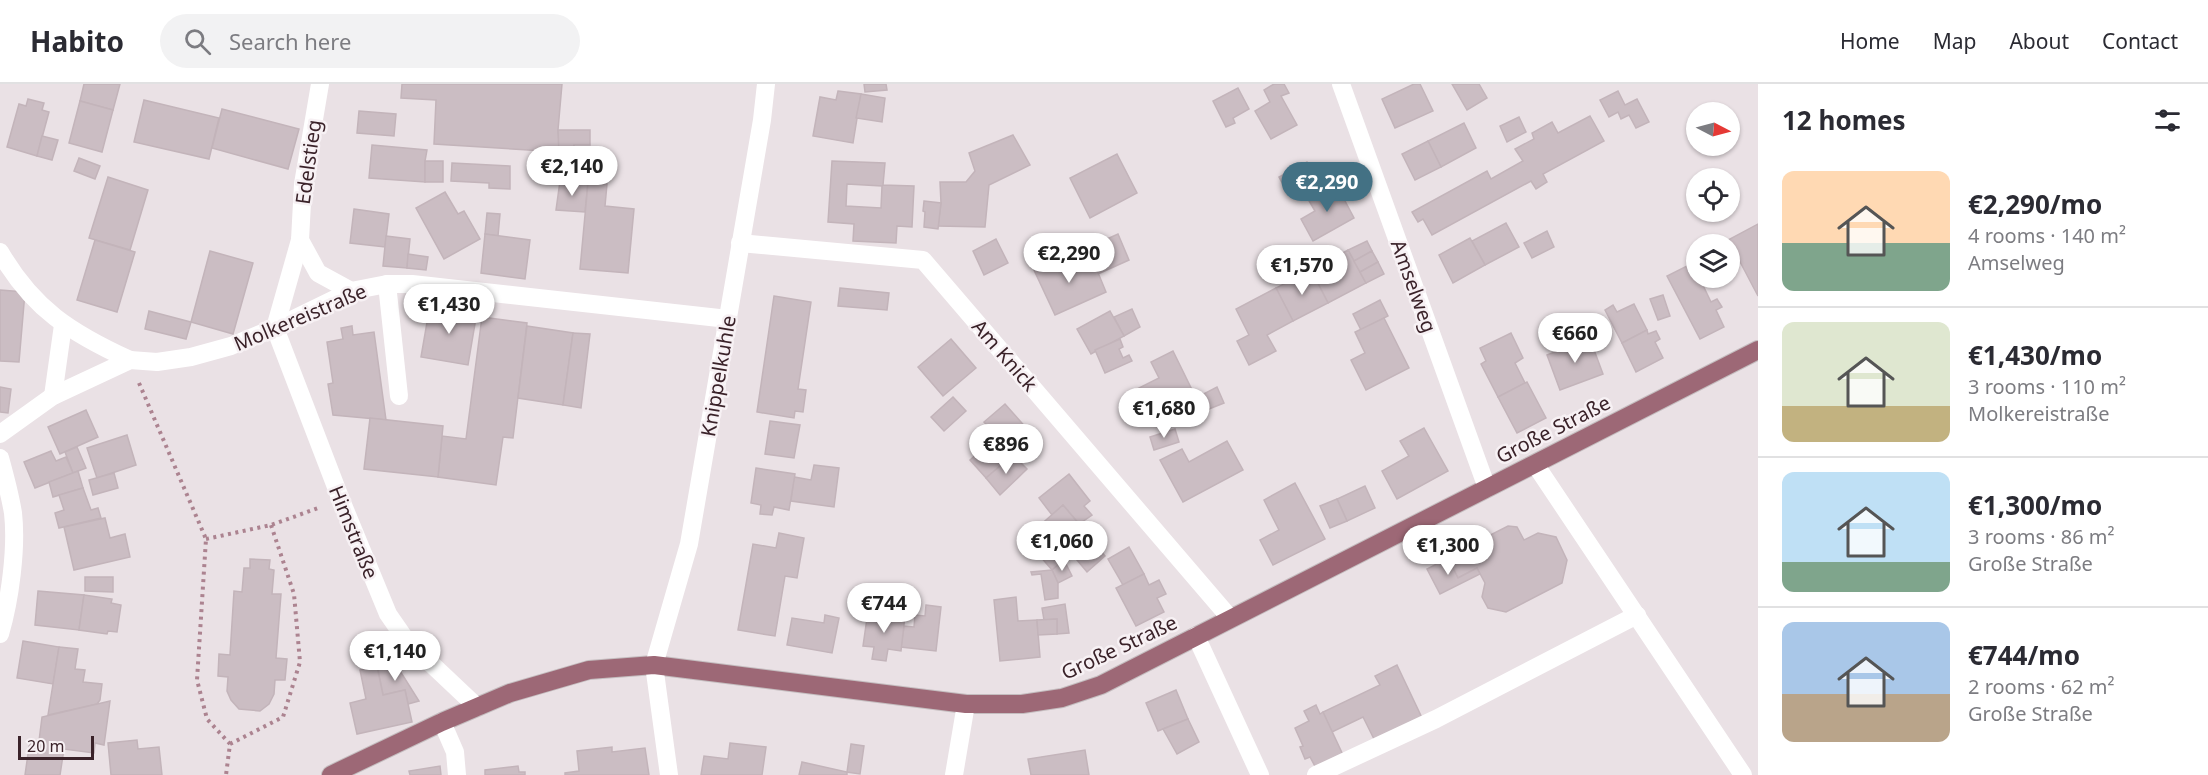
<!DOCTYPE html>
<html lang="en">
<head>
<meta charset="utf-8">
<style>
	body { margin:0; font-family:"Noto Sans",sans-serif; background:#f2f2f3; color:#2b2b33; height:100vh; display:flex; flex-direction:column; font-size:22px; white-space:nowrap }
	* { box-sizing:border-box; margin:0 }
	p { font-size:20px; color:#7c7c81 }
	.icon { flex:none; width:33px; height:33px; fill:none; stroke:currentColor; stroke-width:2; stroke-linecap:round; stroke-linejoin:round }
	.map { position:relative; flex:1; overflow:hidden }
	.details { display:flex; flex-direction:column; background:#fff; width:450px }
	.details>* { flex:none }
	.needle { width:39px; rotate:96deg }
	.tools { position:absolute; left:1686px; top:18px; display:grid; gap:12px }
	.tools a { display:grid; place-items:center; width:54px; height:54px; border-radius:50%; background:#fff; box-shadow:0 2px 4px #0004; font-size:30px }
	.scale { position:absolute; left:18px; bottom:15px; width:76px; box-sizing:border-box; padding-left:6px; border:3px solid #3a2229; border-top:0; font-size:16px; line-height:21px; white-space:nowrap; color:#3a2229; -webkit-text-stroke:4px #f7f1f4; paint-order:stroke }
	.price { position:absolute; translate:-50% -51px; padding:0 14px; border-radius:21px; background:#fff; color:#222; font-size:20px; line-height:39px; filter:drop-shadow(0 2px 3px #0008) }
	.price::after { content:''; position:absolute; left:50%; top:36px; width:18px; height:14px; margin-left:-9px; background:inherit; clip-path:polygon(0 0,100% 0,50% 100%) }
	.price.selected { background:#437184; color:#fff }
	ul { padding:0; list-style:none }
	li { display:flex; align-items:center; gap:18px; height:150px; padding:0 24px }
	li+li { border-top:2px solid #e1e1e2 }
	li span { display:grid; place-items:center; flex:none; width:168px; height:120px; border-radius:12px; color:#555 }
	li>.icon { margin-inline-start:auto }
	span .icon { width:72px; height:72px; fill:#fffc; stroke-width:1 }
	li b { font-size:26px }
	h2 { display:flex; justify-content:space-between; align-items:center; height:72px; padding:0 24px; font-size:26px }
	header { display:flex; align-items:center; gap:36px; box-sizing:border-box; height:84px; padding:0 30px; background:#fff; border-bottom:2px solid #e1e1e2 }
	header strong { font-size:28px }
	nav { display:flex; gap:33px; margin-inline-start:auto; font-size:21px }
	.search { width:420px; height:54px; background:#f2f2f3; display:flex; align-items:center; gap:15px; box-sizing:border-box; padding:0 21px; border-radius:33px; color:#7c7c81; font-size:22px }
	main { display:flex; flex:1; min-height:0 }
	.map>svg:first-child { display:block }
	.building { fill:#cbbdc3; stroke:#c3b4ba; stroke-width:1.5; fill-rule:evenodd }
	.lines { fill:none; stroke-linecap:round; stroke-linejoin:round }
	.major-casing { stroke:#c4bdbf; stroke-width:20 }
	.path { stroke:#ac8390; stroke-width:4; stroke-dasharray:3 4.5; stroke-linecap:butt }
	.minor { stroke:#fff; stroke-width:18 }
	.major { stroke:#9d6876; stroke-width:18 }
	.labels { text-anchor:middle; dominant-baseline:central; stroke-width:5; stroke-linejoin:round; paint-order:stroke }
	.street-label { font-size:20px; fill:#3a2229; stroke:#f7f1f4 }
</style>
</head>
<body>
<header>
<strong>Habito</strong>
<div class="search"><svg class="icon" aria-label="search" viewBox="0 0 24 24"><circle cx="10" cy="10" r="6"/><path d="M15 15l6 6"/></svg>Search here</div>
<nav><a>Home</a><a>Map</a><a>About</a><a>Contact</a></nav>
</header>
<main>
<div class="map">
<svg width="1758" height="691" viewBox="0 0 1758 691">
	<rect width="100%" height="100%" fill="#eae1e5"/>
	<g class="building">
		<path d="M84,0H120L113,26L80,17Z"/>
		<path d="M402,0H562L558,46L560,68L434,60L436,16L401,14Z"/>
		<path d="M864,0H886L887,6L865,8Z"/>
		<path d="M1274,0H1284L1289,9L1281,12L1297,41L1271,55L1255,27L1270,18L1264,6Z"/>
		<path d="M1414,0H1420L1433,27L1395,44L1382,15Z"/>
		<path d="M1452,0H1479L1487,14L1467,26Z"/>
		<path d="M1238,4L1249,25L1233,34L1235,39L1226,43L1213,17Z"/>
		<path d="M838,7L861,10L853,59L813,52L820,13L836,16Z"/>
		<path d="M1618,7L1625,21L1637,15L1649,38L1636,44L1629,31L1621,35L1618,28L1609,33L1600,16Z"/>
		<path d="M861,10L885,14L882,38L856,34Z"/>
		<path d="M28,15L44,19L42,26L49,28L37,72L7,63L19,20L26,22Z"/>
		<path d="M144,16L219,34L209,75L134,58Z"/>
		<path d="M80,17L113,26L102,68L69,59Z"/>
		<path d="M222,25L299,45L288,85L212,64Z"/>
		<path d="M359,27L396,30L394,52L357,49Z"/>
		<path d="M1590,32L1604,57L1543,90L1547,98L1536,105L1531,97L1432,151L1423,135L1418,138L1412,128L1487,87L1491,95L1523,77L1515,65L1534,55L1532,49L1552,38L1558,49Z"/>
		<path d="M1519,33L1526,48L1507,58L1500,42Z"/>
		<path d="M1464,39L1476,64L1441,83L1428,57Z"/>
		<path d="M558,46H590V61H574V98L560,97Z"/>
		<path d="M1013,51L1030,81L989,101L985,143L938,142L941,119L940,98H966L975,87L969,69Z"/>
		<path d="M42,52L58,56L52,76L37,72Z"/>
		<path d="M1428,57L1441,83L1415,96L1402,70Z"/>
		<path d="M372,61L427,66L425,77V98L369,94Z"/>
		<path d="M1117,70L1137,109L1090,134L1070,94Z"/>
		<path d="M79,74L100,82L95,95L74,87Z"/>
		<rect x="425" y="77" width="18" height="21"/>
		<path d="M832,77L885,79L883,101L914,102L912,143L897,142L896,159L853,157L854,140L828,138ZM847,100L882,102L881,124L846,122Z"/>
		<path d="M1307,78L1315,94L1287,108L1279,93Z"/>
		<path d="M452,79L510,82V105L489,104V99L451,97Z"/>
		<path d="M108,93L148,106L130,166L89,154Z"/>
		<path d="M560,97L588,99L585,128L556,126Z"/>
		<path d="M588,99L607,100L605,122L634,125L628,189L580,185Z"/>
		<path d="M1336,100L1354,134L1313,157L1301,135L1315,127L1308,115Z"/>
		<path d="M445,108L458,130L464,127L480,155L444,175L416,124Z"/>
		<path d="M924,117L941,119L938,145L924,143L925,128L923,127Z"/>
		<path d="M354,125L389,130L385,163L350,159Z"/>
		<path d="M487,129L500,130L498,152L485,150Z"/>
		<path d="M1506,139L1519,163L1485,181L1472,157Z"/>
		<path d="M1758,140V212L1738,174L1730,179V170L1733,167L1728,156Z"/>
		<path d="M1547,147L1554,163L1532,174L1524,159Z"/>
		<path d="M485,150L530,156L525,195L481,189Z"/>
		<path d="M1118,150L1129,176L1098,190L1087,164Z"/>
		<path d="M386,152L410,155L407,184L383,182Z"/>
		<path d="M1470,154L1485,181L1453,199L1439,171Z"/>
		<path d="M996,155L1008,179L984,191L973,167Z"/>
		<path d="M95,156L135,168L117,228L77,216Z"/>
		<path d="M1367,157L1372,167L1354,177L1348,166Z"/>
		<path d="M1348,166L1366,199L1328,219L1311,186Z"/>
		<path d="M210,167L253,179L233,250L191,238Z"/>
		<path d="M1372,167L1378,178L1360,188L1354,177Z"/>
		<path d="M408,170L428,173L426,186L407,184Z"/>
		<path d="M1062,173L1067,185L1092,174L1106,208L1055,231L1034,186Z"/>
		<path d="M1378,178L1384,190L1366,199L1360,188Z"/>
		<path d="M1689,181L1697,197L1700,195L1711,218L1717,215L1722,223L1716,226L1724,243L1700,255L1667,192Z"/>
		<path d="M1311,186L1328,219L1293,237L1276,204Z"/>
		<path d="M840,204L889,209L887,226L838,222Z"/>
		<path d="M1276,204L1293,237L1267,251L1276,267L1249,281L1237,257L1249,251L1236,225Z"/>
		<path d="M0,206L25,208L19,278L0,277Z"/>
		<path d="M1663,211L1670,232L1658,236L1650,215Z"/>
		<path d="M774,212L811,218L798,305L806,306L803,328L795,327L794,334L757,328Z"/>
		<path d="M1380,216L1388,232L1361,246L1353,230Z"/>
		<path d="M1634,220L1647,246L1622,259L1605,226L1613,221L1617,228Z"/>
		<path d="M430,221L477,228L468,281L421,273Z"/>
		<path d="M1132,225L1140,243L1124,252L1114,233Z"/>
		<path d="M149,227L191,238L186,255L145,245Z"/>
		<path d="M1110,227L1124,252L1091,270L1077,245Z"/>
		<path d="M482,233L527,239L513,354L503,353L496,401L438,393L442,352L466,355Z"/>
		<path d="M1384,234L1409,284L1366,306L1351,276L1365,269L1355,248Z"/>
		<path d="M352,242L353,251L374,248L386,336L333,331L328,300L333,299L327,258L343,255L341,244Z"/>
		<path d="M527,242L573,249L563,321L518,314Z"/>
		<path d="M1647,246L1648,250L1656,247L1660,255L1655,258L1663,274L1636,288L1622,259Z"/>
		<path d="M573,249L590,250L581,324L563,321Z"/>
		<path d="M1511,249L1523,274L1515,279L1525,299L1498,313L1481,280L1486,277L1480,264Z"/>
		<path d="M951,255L976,284L943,312L918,283Z"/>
		<path d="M1120,255L1123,263L1119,265L1123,274L1129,271L1132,277L1105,289L1095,266Z"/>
		<path d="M1590,255L1603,290L1560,306L1547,271Z"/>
		<path d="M1173,267L1196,314L1140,341L1125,311L1159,294L1151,278Z"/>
		<path d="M1527,298L1546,334L1517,349L1498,313Z"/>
		<path d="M0,303L11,305L8,329L0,328Z"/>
		<path d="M1217,303L1224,319L1199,329L1196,314Z"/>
		<path d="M953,313L966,327L944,347L931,333Z"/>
		<path d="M1005,320L1028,346L1018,355L1023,362L1013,371L984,338Z"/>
		<path d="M86,326L98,353L60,370L48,343Z"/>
		<path d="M370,334L443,342L438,393L364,385Z"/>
		<path d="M770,337L800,341L794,374L765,370Z"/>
		<path d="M1424,344L1448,387L1397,415L1382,387L1409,372L1400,357Z"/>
		<path d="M1175,345L1179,358L1154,366L1150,353Z"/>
		<path d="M127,351L136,381L97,394L87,364Z"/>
		<path d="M996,352L1013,371L986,394L970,376Z"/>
		<path d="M1227,357L1243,386L1183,418L1160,376L1182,365L1189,378Z"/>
		<path d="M77,363L86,384L73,389L65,368Z"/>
		<path d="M51,367L56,377L66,373L73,389L35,404L24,378Z"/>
		<path d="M1013,371L1027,385L1000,411L986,394Z"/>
		<path d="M814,381L839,384L834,423L791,417L794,393L811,396Z"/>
		<path d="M756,384L795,390L789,426L774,423L772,431L760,430L761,421L751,419Z"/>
		<path d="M78,387L83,404L53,413L49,398Z"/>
		<path d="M114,389L118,404L93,411L89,396Z"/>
		<path d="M1069,390L1090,417L1084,422L1092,431L1079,440L1063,421L1052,431L1039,414Z"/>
		<path d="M1295,399L1325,455L1273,481L1260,456L1279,446L1264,416Z"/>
		<path d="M1365,402L1375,424L1347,437L1337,415Z"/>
		<path d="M83,404L91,426L98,424L101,434L59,444L55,429L64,426L59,411Z"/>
		<path d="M1337,415L1347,437L1330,444L1320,422Z"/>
		<path d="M1063,421L1079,440L1053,462L1038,443Z"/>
		<path d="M105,434L110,454L125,450L130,473L74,486L64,443Z"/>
		<path d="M1508,442L1517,443L1524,456L1538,449L1556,453L1567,476L1562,499L1506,528L1488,524L1482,513L1485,499L1477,484L1458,494L1447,473Z"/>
		<path d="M779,449L804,454L797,494L785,492L775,552L738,546L753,460L776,464Z"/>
		<path d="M1066,451L1078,465L1052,486L1040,472L1048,466L1053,472L1063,463L1058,457Z"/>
		<path d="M1090,454L1105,472L1087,488L1072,470Z"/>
		<path d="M1129,463L1144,490L1123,501L1108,475Z"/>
		<path d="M1448,474L1458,494L1477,484L1480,490L1440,510L1427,485Z"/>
		<path d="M250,475L270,476L269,485L274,486L272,510H281L276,574L287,575L285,596H275L274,610L269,620L260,627L239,625L231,616L227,607L228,593L218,592L219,570L230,571L234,507L242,508L244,484H250Z"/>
		<path d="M1064,476L1072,492L1058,499L1052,486Z"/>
		<path d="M1052,486L1058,499V514L1045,516L1041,490L1032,491L1031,488Z"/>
		<path d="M1144,490L1149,501L1159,496L1166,510L1157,514L1164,528L1136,542L1116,504Z"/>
		<path d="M85,493H113V508L85,507Z"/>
		<path d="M38,507L84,511L79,546L35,541Z"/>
		<path d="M84,511L112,515L111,519L121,521L117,548L108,547L107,550L79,546Z"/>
		<path d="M1016,513L1018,537L1037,536L1040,573L1000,577L994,516Z"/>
		<path d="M1065,520L1069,549L1057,550V535L1044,536L1042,524Z"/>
		<path d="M926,521L941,523L936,567L901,563L904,542L914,543L915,531L925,532Z"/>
		<path d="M868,527L905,532L901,567L888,565L886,577L872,575L874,563L863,562Z"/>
		<path d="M825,531L839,534L832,569L787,561L792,534L824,539Z"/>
		<path d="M1057,535V550L1038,551L1037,536Z"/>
		<path d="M23,557L59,563L53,600L17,594Z"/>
		<path d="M59,563L78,565L75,585L85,586L83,598L102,600L100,616L97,620L48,631Z"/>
		<path d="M395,579L419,617L408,620L405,606L383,611L377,582Z"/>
		<path d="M1397,581L1423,636L1376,659L1363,633L1332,648L1323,628L1380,601L1375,592Z"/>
		<path d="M377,582L383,611L405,606L412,638L357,650L350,619L366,615L360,586Z"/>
		<path d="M1176,606L1188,635L1158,647L1146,619Z"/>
		<path d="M110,617L104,661L95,659L94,669L64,665L60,691H25L30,656L39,657L42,633Z"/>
		<path d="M1316,621L1320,630L1323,628L1343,671L1316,684L1310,673L1305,675L1300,663L1303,662L1295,644L1309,637L1304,627Z"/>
		<path d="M1188,635L1199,658L1177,670L1163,645Z"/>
		<path d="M137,656L138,665L159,663L162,691H111L108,659Z"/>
		<path d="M730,659L766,663L762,691H701L704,672L728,675Z"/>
		<path d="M851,660L864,662L860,690L847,688Z"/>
		<path d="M612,663V668L645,664L649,691H565V689L579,687L577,667Z"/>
		<path d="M1085,666L1089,691H1031L1028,675Z"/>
		<path d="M802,678L847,688V691H799Z"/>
		<path d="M440,682L441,691H410L409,687Z"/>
		<path d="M518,682L519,688H525V691H485V686Z"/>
	</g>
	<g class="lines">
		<defs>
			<path id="major" d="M331,691L442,638L510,609L589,586L654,581L966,620H1022L1062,614L1101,601L1758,266"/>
		</defs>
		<use href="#major" class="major-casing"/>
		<g class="path">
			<path d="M139,299L206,455L197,596L207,635L230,660L226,691"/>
			<path d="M206,455L271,441L321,423"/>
			<path d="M230,660L283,633L300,578L294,510L271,441"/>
		</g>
		<g class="minor">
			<path d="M320,0L303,100L300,156L318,189L351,207"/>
			<path d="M1341,0L1487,404"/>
			<path d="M300,156L275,244L341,416L388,530L406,556L477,623"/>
			<path d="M740,159L923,176L1230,534"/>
			<path d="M0,168C33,225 71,249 130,276"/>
			<path d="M387,200L399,312"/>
			<path d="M53,312L63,241"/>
			<path d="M0,350L53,312L130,276L157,278L191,273L231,262L275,244L351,207L387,200H412L728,235"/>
			<path d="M0,374C5,392 10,411 13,429C17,464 10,516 0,550"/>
			<path d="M1535,380L1743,691"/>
			<path d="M1196,552L1260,691"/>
			<path d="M442,638L455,668L457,691"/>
			<path d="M669,691L654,581L689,460L762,36L766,0"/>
			<path d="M954,691L966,620"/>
			<path d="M1316,691L1436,635L1637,531"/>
		</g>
		<use href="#major" class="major"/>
	</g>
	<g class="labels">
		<g class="street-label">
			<text transform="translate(308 78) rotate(-82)">Edelstieg</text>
			<text transform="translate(1414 202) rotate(70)">Amselweg</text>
			<text transform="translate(300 233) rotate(-23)">Molkereistraße</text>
			<text transform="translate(1005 271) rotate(49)">Am Knick</text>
			<text transform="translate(718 292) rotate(-80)">Knippelkuhle</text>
			<text transform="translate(1553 345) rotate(-27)">Große Straße</text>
			<text transform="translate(354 448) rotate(68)">Himstraße</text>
			<text transform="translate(1119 563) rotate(-25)">Große Straße</text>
		</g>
	</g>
</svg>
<div class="tools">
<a><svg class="needle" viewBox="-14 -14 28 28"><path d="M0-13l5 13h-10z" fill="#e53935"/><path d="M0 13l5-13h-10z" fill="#7c7c81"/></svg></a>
<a><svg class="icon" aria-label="locate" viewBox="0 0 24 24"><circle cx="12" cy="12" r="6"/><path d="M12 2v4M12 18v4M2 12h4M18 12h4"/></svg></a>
<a><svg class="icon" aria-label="layers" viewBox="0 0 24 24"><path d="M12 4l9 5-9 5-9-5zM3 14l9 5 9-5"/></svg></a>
</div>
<div class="scale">20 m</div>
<b class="price" style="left:572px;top:113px">€2,140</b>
<b class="price selected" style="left:1327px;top:129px">€2,290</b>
<b class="price" style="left:1069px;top:200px">€2,290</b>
<b class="price" style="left:1302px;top:212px">€1,570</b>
<b class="price" style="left:449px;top:251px">€1,430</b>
<b class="price" style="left:1575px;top:280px">€660</b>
<b class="price" style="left:1164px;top:355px">€1,680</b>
<b class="price" style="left:1006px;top:391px">€896</b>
<b class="price" style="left:1062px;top:488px">€1,060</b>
<b class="price" style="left:1448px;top:492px">€1,300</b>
<b class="price" style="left:884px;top:550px">€744</b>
<b class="price" style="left:395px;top:598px">€1,140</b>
</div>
<section class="details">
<h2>12 homes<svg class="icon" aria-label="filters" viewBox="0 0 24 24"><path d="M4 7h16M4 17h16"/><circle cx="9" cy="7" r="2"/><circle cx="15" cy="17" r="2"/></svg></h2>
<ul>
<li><span style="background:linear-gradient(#ffd9b3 60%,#7fa58c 0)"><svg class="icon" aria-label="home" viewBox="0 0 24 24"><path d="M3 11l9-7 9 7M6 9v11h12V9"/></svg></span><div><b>€2,290/mo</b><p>4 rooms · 140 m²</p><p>Amselweg</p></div></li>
<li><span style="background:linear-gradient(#dfe7d0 70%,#c2b280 0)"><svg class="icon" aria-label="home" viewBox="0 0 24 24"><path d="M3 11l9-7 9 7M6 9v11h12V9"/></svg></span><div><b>€1,430/mo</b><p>3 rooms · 110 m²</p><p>Molkereistraße</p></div></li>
<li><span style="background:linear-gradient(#bfe0f5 75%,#7fa58c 0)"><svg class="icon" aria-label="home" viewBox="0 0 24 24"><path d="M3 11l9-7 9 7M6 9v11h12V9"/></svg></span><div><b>€1,300/mo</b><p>3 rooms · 86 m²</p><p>Große Straße</p></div></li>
<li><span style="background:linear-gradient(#a9c7e8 60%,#b9a48a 0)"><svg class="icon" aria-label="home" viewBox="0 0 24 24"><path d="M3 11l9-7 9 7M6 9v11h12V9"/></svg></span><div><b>€744/mo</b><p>2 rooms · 62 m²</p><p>Große Straße</p></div></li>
</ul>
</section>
</main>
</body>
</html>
